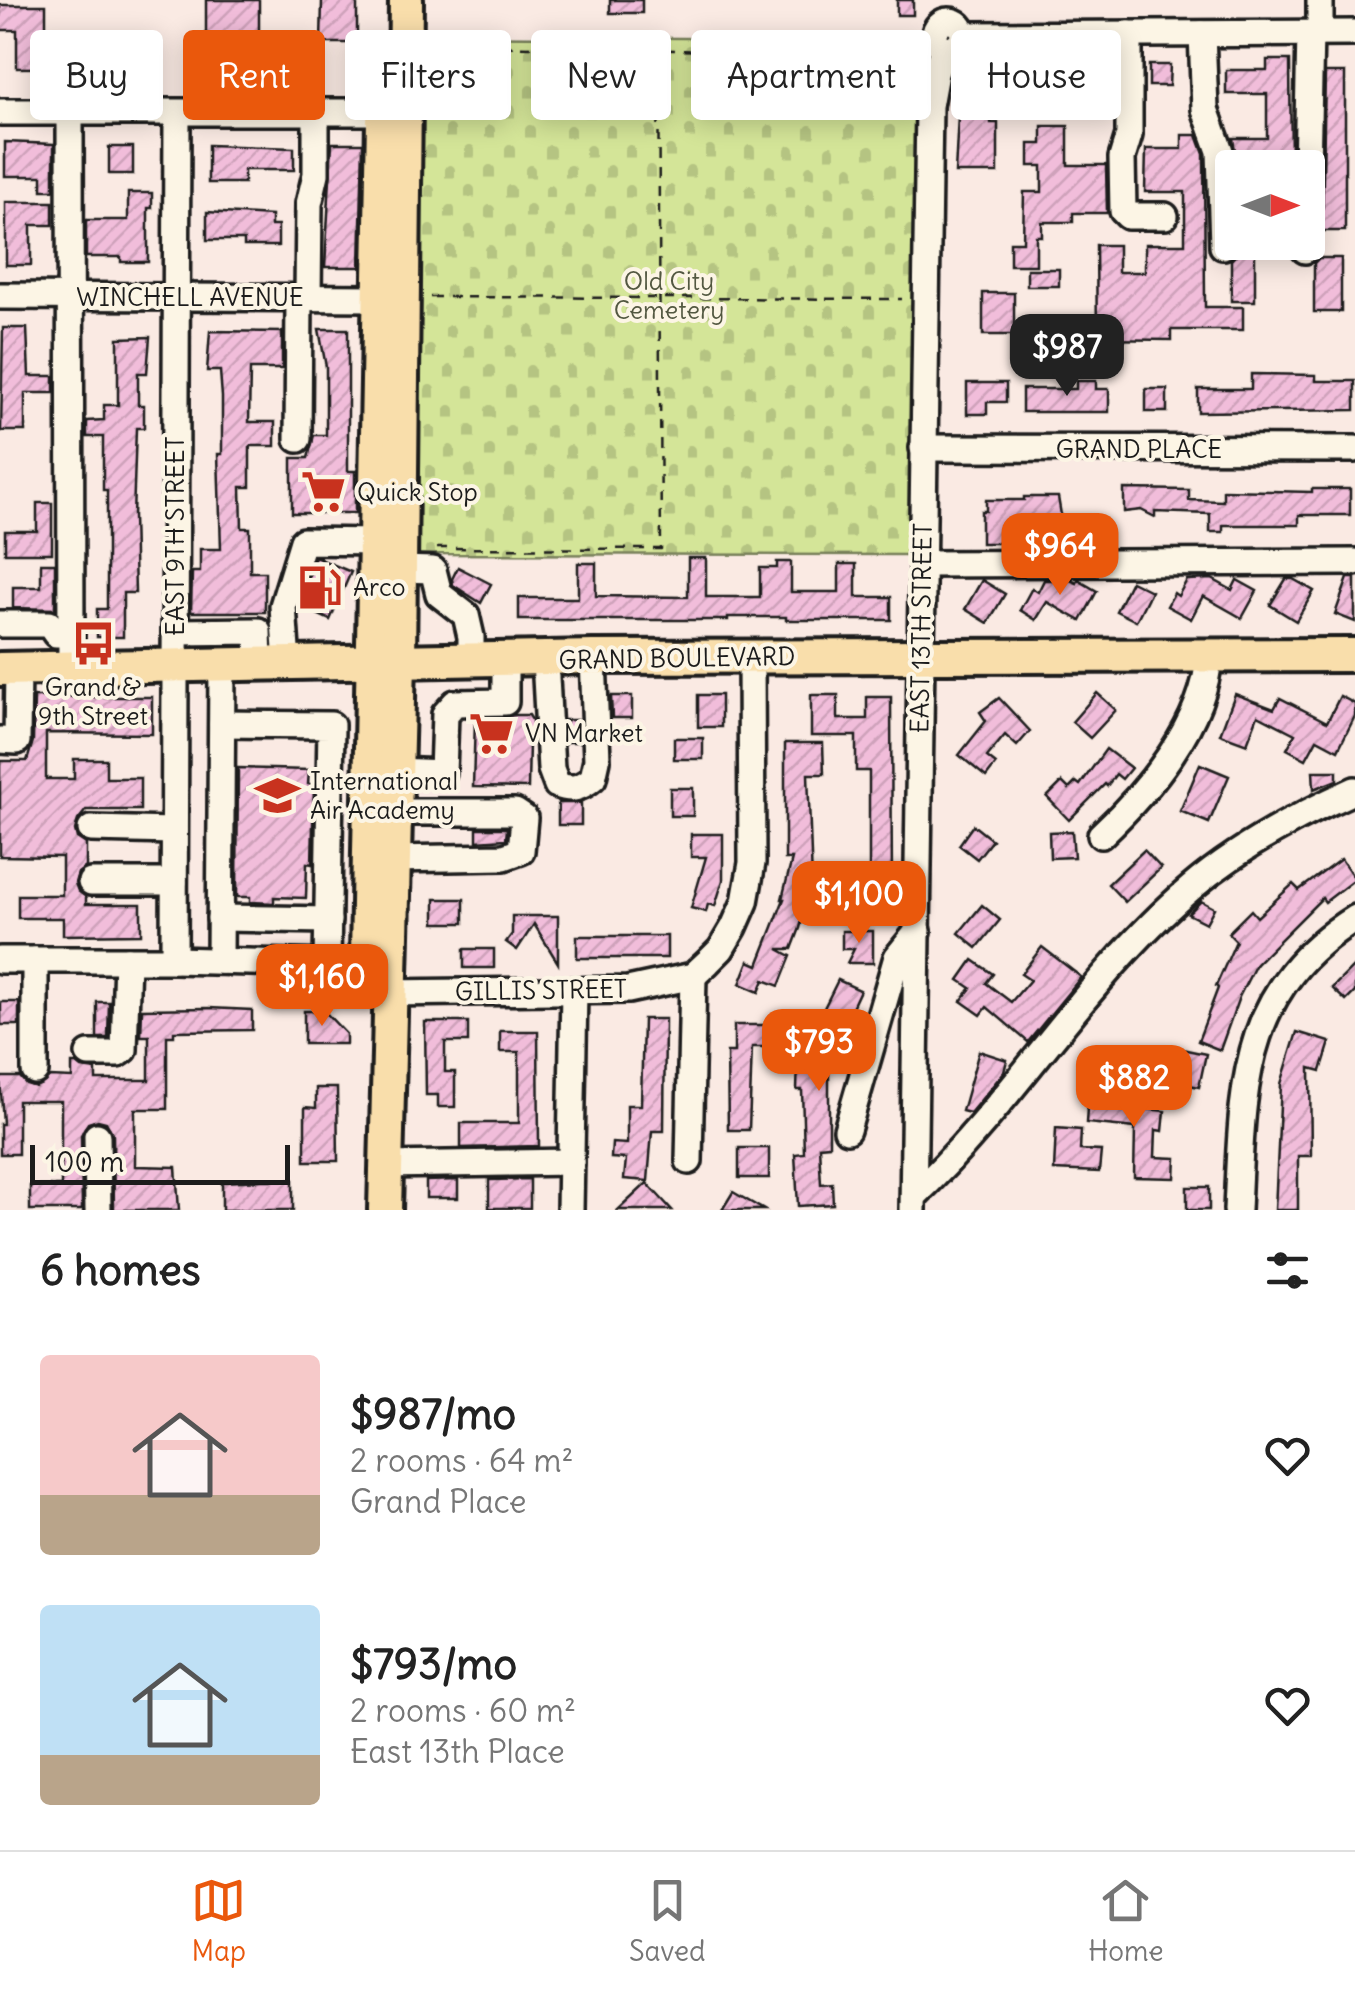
<!DOCTYPE html>
<html lang="en">
<head>
<meta charset="utf-8">
<style>
	body { margin:0; font-family:Delius,sans-serif; background:#f6f6f6; color:#222; height:100vh; display:flex; flex-direction:column; font-size:38px; white-space:nowrap }
	* { box-sizing:border-box; margin:0 }
	p { font-size:32px; color:#767676 }
	.icon { flex:none; width:55px; height:55px; fill:none; stroke:currentColor; stroke-width:2; stroke-linecap:round; stroke-linejoin:round }
	.map { position:relative; height:1210px; overflow:hidden }
	.side { display:flex; flex-direction:column; background:#fff; flex:1 }
	.side>* { flex:none }
	.guide { position:absolute; left:30px; top:30px; width:1295px; height:90px; display:flex; gap:20px }
	.needle { width:65px; rotate:90deg }
	.controls { position:absolute; left:1215px; top:150px; display:grid; gap:20px }
	.controls a { display:grid; place-items:center; width:110px; height:110px; border-radius:10px; background:#fff; box-shadow:0 5px 25px #0003; font-size:50px }
	.scale { position:absolute; left:30px; bottom:25px; width:260px; box-sizing:border-box; padding-left:10px; border:5px solid #1c1c1c; border-top:0; font-size:28px; line-height:35px; white-space:nowrap; color:#1c1c1c; -webkit-text-stroke:8px #fcf5e5; paint-order:stroke }
	.price { position:absolute; translate:-50% -85px; padding:0 22px; border-radius:20px; background:#ea580c; color:#fff; font-size:32px; line-height:65px; filter:drop-shadow(0 2px 5px #0008) }
	.price::after { content:''; position:absolute; left:50%; top:60px; width:30px; height:22px; margin-left:-15px; background:inherit; clip-path:polygon(0 0,100% 0,50% 100%) }
	.price.selected { background:#222; color:#fff }
	ul { padding:0; list-style:none }
	li { display:flex; align-items:center; gap:30px; height:250px; padding:0 40px }
	li span { display:grid; place-items:center; flex:none; width:280px; height:200px; border-radius:10px; color:#555 }
	li>.icon { margin-inline-start:auto }
	span .icon { width:120px; height:120px; fill:#fffc; stroke-width:1 }
	li b { font-size:42px }
	h2 { display:flex; justify-content:space-between; align-items:center; height:120px; padding:0 40px; font-size:42px }
	.pill { padding:0 35px; border-radius:10px; background:#fff; box-shadow:0 5px 25px #0003; font-size:35px; line-height:90px }
	.pill.selected { background:#ea580c; color:#fff }
	.tab-bar { display:flex; justify-content:space-around; align-items:center; height:140px; border-top:2px solid #e0e0e0; background:#fff; font-size:28px; color:#767676 }
	.tab-bar a { display:grid; justify-items:center; gap:5px }
	.tab-bar .selected { color:#ea580c }
	.map>svg:first-child { display:block }
	.cemetery { fill:url(#cemetery-stones); stroke:#78805a; stroke-width:2.5 }
	.building { fill:url(#building-hatch); stroke:#1c1c1c; stroke-width:2.5 }
	.lines { fill:none; stroke-linecap:round; stroke-linejoin:round }
	.minor-casing { stroke:#1c1c1c; stroke-width:32 }
	.major-casing { stroke:#1c1c1c; stroke-width:40 }
	.path { stroke:#1c1c1c; stroke-width:2.5; stroke-dasharray:10 8; stroke-linecap:butt }
	.minor { stroke:#fcf5e5; stroke-width:25 }
	.major { stroke:#f9deab; stroke-width:32 }
	.labels { text-anchor:middle; dominant-baseline:central; stroke-width:8; stroke-linejoin:round; paint-order:stroke }
	.park-label { font-size:25px; fill:#535841; stroke:#fcf5e5 }
	.street-label { font-size:25px; fill:#1c1c1c; stroke:#fcf5e5 }
	.poi-label { font-size:25px; fill:#1c1c1c; stroke:#fcf5e5; text-anchor:start }
</style>
</head>
<body>
<div class="map">
<svg width="1355" height="1210" viewBox="0 0 1355 1210">
	<defs>
		<pattern id="cemetery-stones" width="16" height="16" patternUnits="userSpaceOnUse" patternTransform="scale(2.5)"><rect width="16" height="16" fill="#d4e598"/><path d="M2 7V4a2 2 0 0 1 4 0v3zM10 15v-3a2 2 0 0 1 4 0v3z" fill="#b5c482"/></pattern>
		<pattern id="building-hatch" width="6" height="6" patternUnits="userSpaceOnUse" patternTransform="scale(2.5)"><rect width="6" height="6" fill="#f1bdda"/><path d="M-1 1l2-2M0 6l6-6M5 7l2-2" fill="none" stroke="#cea2ba"/></pattern>
	</defs>
	<rect width="100%" height="100%" fill="#faeae3"/>
	<filter id="ink" filterUnits="userSpaceOnUse"><feTurbulence type="fractalNoise" baseFrequency=".01" numOctaves="2"/><feDisplacementMap in="SourceGraphic" scale="20" xChannelSelector="R" yChannelSelector="G"/><feConvolveMatrix kernelMatrix="1 2 1 2 8 2 1 2 1" color-interpolation-filters="sRGB"/></filter>
	<g filter="url(#ink)">
		<path class="cemetery" d="M423,36L923,40L915,555L415,554Z"/>
		<g class="building">
			<path d="M206,0H259V35H306V68L206,65Z"/>
			<path d="M322,0H357V43H321Z"/>
			<rect x="610" y="0" width="32" height="13"/>
			<rect x="897" y="0" width="16" height="15"/>
			<path d="M0,5H46V44H89V34L141,36V43H155V67L17,68V30H0Z"/>
			<path d="M1267,60H1290L1291,168H1237L1233,138H1267V94H1226V70H1267Z"/>
			<path d="M1049,64L1109,68V117H1089V85L991,87V123H998V173H955L960,77L972,78V69L1049,68Z"/>
			<path d="M1149,65H1170L1169,86H1149Z"/>
			<path d="M1325,73H1345V231H1322Z"/>
			<path d="M1042,126H1068V165H1106L1107,213H1073V222H1042V236H1036V265H1010V242H1023L1024,192H1042V166H1029V144H1042Z"/>
			<path d="M1182,135H1197L1204,154L1205,307H1243V330H1171V340L1097,339L1096,245H1118V272H1145V244H1185V192H1145L1146,149H1182Z"/>
			<path d="M5,142L54,144V190H42V176H5Z"/>
			<path d="M332,143H363L360,267H325Z"/>
			<path d="M208,145L294,148V170H244V183H208Z"/>
			<rect x="109" y="147" width="24" height="27"/>
			<path d="M128,193H152V208H148V262H121V257H86V220H128Z"/>
			<path d="M6,202H53V225H31V265H6Z"/>
			<path d="M207,212L271,216V226H278V246H244V240H207Z"/>
			<path d="M1239,242H1251V252H1255V301H1231V260L1238,253Z"/>
			<path d="M1319,258H1341V312H1314V263Z"/>
			<rect x="1027" y="269" width="32" height="17"/>
			<rect x="983" y="293" width="31" height="42"/>
			<path d="M3,328H27L29,376H54V393H25V431H1Z"/>
			<path d="M319,329H348V471H355V513H292V458H308L314,435H326V367Z"/>
			<path d="M210,331L282,332V369H250L249,422H275V446H250V487H241L242,528H250V572H265V612H191L192,572H200V549H221L218,454H222V397L220,371H207Z"/>
			<path d="M150,337L147,373H138V405H144V428H136L133,516L135,593H123V637H97V609H107V490H103V437H87V421L104,420V405H118V338Z"/>
			<path d="M1251,374L1316,375V381H1355V410L1198,412V389H1251Z"/>
			<path d="M1076,381H1096V389H1109V412H1022V389H1076Z"/>
			<path d="M967,383H1006V402H987V414H967Z"/>
			<rect x="1146" y="389" width="21" height="23"/>
			<path d="M1124,489L1189,490V500L1223,501V490L1312,492V489H1350V515H1299V525H1223V532H1210V514L1155,512V517L1141,510L1124,512Z"/>
			<path d="M1024,497H1058L1062,521H1100V546H1073V537H1005V543H981V511H986V500H1024Z"/>
			<path d="M37,503H52V553H5V531H37Z"/>
			<path d="M315,557L351,572L330,620L300,606Z"/>
			<path d="M688,558H706V597H760V568H777V562H791V592H839V564H856V597H891V620H786V617H728V620H519V598H578V563H596V596L688,597Z"/>
			<path d="M41,563H55V609L13,608V587H41Z"/>
			<path d="M458,567L491,584L481,603L453,585L452,579Z"/>
			<path d="M1348,578H1355V622L1335,614Z"/>
			<path d="M1212,579L1232,590L1237,580L1257,591L1242,618L1203,596L1191,619L1167,606L1174,593L1178,596L1187,580Z"/>
			<path d="M1286,579H1293L1314,591L1296,621L1270,605Z"/>
			<path d="M982,580L1005,594L988,623L965,609Z"/>
			<path d="M1044,580H1070L1077,583L1078,580L1097,591L1081,621L1047,602L1036,620L1020,610L1032,588L1038,592Z"/>
			<path d="M1131,581L1151,591L1136,621L1116,611Z"/>
			<path d="M1097,693L1116,710L1090,738L1072,722Z"/>
			<path d="M1235,694L1274,709L1280,698L1327,722L1340,696L1355,704V716L1338,750L1317,739L1306,759L1287,749L1295,734L1258,715L1247,744L1220,734Z"/>
			<rect x="698" y="695" width="23" height="32"/>
			<path d="M811,695H838V719H867V697H891L892,889H869V771H856V736H811Z"/>
			<path d="M611,696H632V718H612Z"/>
			<path d="M34,697H152V734L46,733V779H74V759H106V778H140V810H86L78,820L75,830L77,838L86,844V867L78,873L75,883L78,891L86,897V904H141V934L63,935V918H18V895H62V857L0,856V761H27L33,741Z"/>
			<path d="M999,698L1030,731L1017,746L1005,735L987,757L996,764L986,777L959,755L986,721L980,712Z"/>
			<path d="M515,715H529L532,720L533,742H529L528,788L473,787L475,719Z"/>
			<path d="M565,720H579L580,742H566Z"/>
			<rect x="674" y="738" width="29" height="21"/>
			<path d="M785,743H823L824,774H808L812,882L800,928L792,949H778L791,956L779,986L764,980L759,992L740,984L749,961L758,965L784,899H782L792,859H785Z"/>
			<path d="M1106,749L1131,768L1122,779L1116,774L1107,786L1105,784L1069,820L1047,797L1062,782L1069,789L1076,782L1080,785Z"/>
			<path d="M1200,764L1229,776L1209,823L1180,811Z"/>
			<path d="M238,768L309,770L308,784H314L312,864L307,863L306,898L274,897V903L250,902V897H237Z"/>
			<path d="M1313,771H1337V780L1314,789Z"/>
			<rect x="670" y="788" width="23" height="28"/>
			<rect x="558" y="803" width="23" height="22"/>
			<path d="M973,825L992,840L977,859L959,845Z"/>
			<path d="M477,828H507L506,839L477,841Z"/>
			<path d="M1072,831L1074,857L1050,858L1049,832Z"/>
			<path d="M691,834H723V880L715,906L708,904L706,912L691,908L706,857H691Z"/>
			<path d="M1144,850L1161,868L1125,902L1108,884Z"/>
			<path d="M1341,859L1355,879L1325,902L1322,898L1256,964L1239,997L1220,1050L1198,1041L1218,988L1216,986L1236,941L1228,933L1251,910L1257,917L1293,884L1299,890Z"/>
			<rect x="435" y="899" width="29" height="24"/>
			<path d="M1201,901L1214,908L1206,923L1188,914Z"/>
			<path d="M982,905L1000,920L977,948L959,933Z"/>
			<path d="M512,916H558V963L534,924L517,950L506,942L512,934Z"/>
			<path d="M842,931H873V963H847L854,949H842Z"/>
			<rect x="577" y="936" width="90" height="22"/>
			<path d="M1042,947L1081,977L1028,1042L987,1007L981,1015L961,1001L971,988L959,980L973,960L993,974L986,983L1011,1002L1030,980L1021,974Z"/>
			<rect x="464" y="949" width="30" height="19"/>
			<path d="M1355,965V992L1346,1001L1332,988Z"/>
			<path d="M838,980L860,990L829,1057V1145L819,1146L821,1184L832,1183L833,1204L798,1206L795,1154L804,1153L802,1090H797L798,1061H803L817,1028L807,1024L812,1011L821,1014Z"/>
			<rect x="1" y="1002" width="18" height="23"/>
			<path d="M97,1002H109L108,1038H97Z"/>
			<path d="M209,1008L252,1010V1030L174,1031V1036H167V1109H135V1166L176,1167L179,1210H114L113,1135L106,1122L98,1120L88,1123L81,1135L82,1210H30V1186H61V1101H18V1154H0V1124H3L0,1077H20L26,1084L36,1087L50,1077L72,1078V1064H77L82,1068L96,1070V1080H149V1036H141L142,1009Z"/>
			<path d="M304,1011H324L346,1034V1044H304Z"/>
			<path d="M643,1019H665L664,1131H652L648,1181L624,1179L626,1159L611,1158L612,1143L627,1144V1105H641Z"/>
			<path d="M425,1022H468V1042H445V1072H455V1107H438V1095H426Z"/>
			<path d="M734,1025H771V1047H752L749,1130H728L727,1052H734Z"/>
			<path d="M500,1031H538L539,1146L461,1148V1123H519V1052H500Z"/>
			<path d="M1297,1032L1330,1042L1321,1071L1310,1068L1311,1156H1298V1210H1275L1281,1084Z"/>
			<path d="M1172,1047L1206,1054L1199,1087L1170,1081L1171,1072L1167,1071Z"/>
			<path d="M979,1051L1007,1060L1004,1072L970,1113L962,1111Z"/>
			<path d="M316,1088H337L338,1161H305V1107L316,1108Z"/>
			<path d="M1088,1093L1146,1099L1145,1109L1165,1111L1163,1131L1156,1130L1155,1157L1176,1158L1175,1178L1134,1177L1135,1128L1086,1123Z"/>
			<path d="M1056,1128L1081,1130L1080,1150L1101,1151L1099,1172L1054,1170Z"/>
			<rect x="739" y="1148" width="30" height="30"/>
			<path d="M530,1179V1208H489V1180Z"/>
			<path d="M262,1180H293V1210H222V1182Z"/>
			<path d="M458,1180V1198H426V1181Z"/>
			<path d="M647,1183L672,1210H618Z"/>
			<rect x="1187" y="1187" width="22" height="23"/>
			<path d="M733,1192L764,1210H722Z"/>
		</g>
		<g class="lines">
			<defs>
				<g id="minor">
					<circle cx="949" cy="35" r="14"/>
					<path d="M1320,33V0"/>
					<path d="M1129,34V135L1122,158L1123,211L1128,216H1165"/>
					<path d="M1202,34L1205,109L1220,151L1223,246"/>
					<path d="M963,35L1355,33"/>
					<path d="M0,112H383"/>
					<path d="M70,112L71,668"/>
					<path d="M1307,168L1310,33"/>
					<path d="M1305,250V242"/>
					<path d="M0,296L379,298"/>
					<path d="M308,298L309,204L316,174V113"/>
					<path d="M298,439L299,298"/>
					<path d="M923,448L1355,449"/>
					<path d="M922,564L1355,562"/>
					<path d="M400,569L433,570L439,594L466,615L471,637V660"/>
					<path d="M0,624H49L56,634H71"/>
					<path d="M175,632L258,631L259,665"/>
					<path d="M545,659L551,769L557,785C572,791 581,788 593,778L597,760L593,657"/>
					<path d="M287,664L283,606L303,541L377,542"/>
					<path d="M222,724L331,725L327,963"/>
					<path d="M0,740L17,741L18,669"/>
					<path d="M396,771L443,773L445,714L455,703L505,702V660"/>
					<path d="M91,829L174,831"/>
					<path d="M1101,835C1148,791 1205,723 1209,656"/>
					<path d="M392,859L504,857L521,851L524,818L515,812H395"/>
					<path d="M91,882H174"/>
					<path d="M220,918L328,920"/>
					<path d="M0,960H174L367,965"/>
					<path d="M35,960V1071"/>
					<path d="M174,960L177,113"/>
					<path d="M220,961L222,666"/>
					<path d="M388,993L628,990L693,976L708,962L721,949L734,927L745,902L752,863L751,657"/>
					<path d="M89,1054H118L124,1050L127,960"/>
					<path d="M847,1130L897,957L918,931"/>
					<path d="M97,1136L98,1210"/>
					<path d="M689,1161L693,976"/>
					<path d="M386,1165L571,1162"/>
					<path d="M914,1196C1014,1102 1085,978 1191,888C1239,847 1297,816 1355,790"/>
					<path d="M570,1210L574,991"/>
					<path d="M913,1210L929,106L935,73L944,48"/>
					<path d="M1237,1210C1243,1088 1239,991 1355,918"/>
				</g>
				<g id="major">
					<path d="M0,669L593,657L1355,655"/>
					<path d="M367,956L383,120"/>
					<path d="M385,1210L399,661L406,0"/>
				</g>
			</defs>
			<use href="#minor" class="minor-casing"/>
			<use href="#major" class="major-casing"/>
			<g class="path">
				<path d="M431,45L912,55L911,76"/>
				<path d="M430,297L902,299"/>
				<path d="M437,548L661,549L658,51"/>
			</g>
			<use href="#minor" class="minor"/>
			<use href="#major" class="major"/>
		</g>
	</g>
	<defs>
		<symbol id="supermarket-bare" viewBox="-9 -9 18 18"><path d="M-6-5.5h2.5l.6 2H6L4.5 2H-2.5L-4.4-4H-6ZM-1.5 3.2a1.3 1.3 0 1 0 .1 0ZM3 3.2a1.3 1.3 0 1 0 .1 0Z" fill="#c8321e" stroke="#fcf5e5" stroke-width="2.5" paint-order="stroke"/></symbol>
		<symbol id="fuel-bare" viewBox="-9 -9 18 18"><path d="M-5.5-6h7V0h2V4h1.3V-2.5L3-4.5l.8-.8L6-3V5H2.5V1h-1V6h-7ZM-4.2-4.7v3.2H.2V-4.7Z" fill="#c8321e" stroke="#fcf5e5" stroke-width="2.5" paint-order="stroke"/></symbol>
		<symbol id="bus-bare" viewBox="-9 -9 18 18"><path d="M-5-6H5V4H4V6H2V4H-2V6H-4V4H-5ZM-3.5-4V0h7V-4ZM-3.5 1.2v1.5H-2V1.2ZM2 1.2v1.5H3.5V1.2Z" fill="#c8321e" stroke="#fcf5e5" stroke-width="2.5" paint-order="stroke"/></symbol>
		<symbol id="school-bare" viewBox="-9 -9 18 18"><path d="M0-5L7-2L0 1L-7-2ZM-4 1L0 2.5L4 1V4Q0 6-4 4Z" fill="#c8321e" stroke="#fcf5e5" stroke-width="2.5" paint-order="stroke"/></symbol>
	</defs>
	<g fill-rule="evenodd">
		<use href="#supermarket-bare" x="292" y="460" width="63" height="63"/>
		<use href="#fuel-bare" x="288" y="556" width="63" height="63"/>
		<use href="#bus-bare" x="62" y="612" width="63" height="63"/>
		<use href="#supermarket-bare" x="460" y="702" width="63" height="63"/>
		<use href="#school-bare" x="246" y="764" width="63" height="63"/>
	</g>
	<g class="labels">
		<g class="park-label">
			<text x="669" y="281">Old City<tspan x="669" dy="29">Cemetery</tspan></text>
		</g>
		<g class="street-label">
			<text x="190" y="297">WINCHELL AVENUE</text>
			<text x="1139" y="449">GRAND PLACE</text>
			<text transform="translate(175 536) rotate(-90)">EAST 9TH STREET</text>
			<text transform="translate(921 628) rotate(-89)">EAST 13TH STREET</text>
			<text transform="translate(677 658) rotate(-1)">GRAND BOULEVARD</text>
			<text transform="translate(541 990) rotate(-1)">GILLIS STREET</text>
		</g>
		<g class="poi-label">
			<text x="357" y="492">Quick Stop</text>
			<text x="353" y="587">Arco</text>
			<text x="93" y="687" text-anchor="middle">Grand &amp;<tspan x="93" dy="29">9th Street</tspan></text>
			<text x="525" y="733">VN Market</text>
			<text x="310" y="781">International<tspan x="310" dy="29">Air Academy</tspan></text>
		</g>
	</g>
</svg>
<div class="controls">
<a><svg class="needle" viewBox="-14 -14 28 28"><path d="M0-13l5 13h-10z" fill="#e53935"/><path d="M0 13l5-13h-10z" fill="#767676"/></svg></a>
</div>
<div class="scale">100 m</div>
<b class="price selected" style="left:1067px;top:399px">$987</b>
<b class="price" style="left:1060px;top:598px">$964</b>
<b class="price" style="left:859px;top:946px">$1,100</b>
<b class="price" style="left:322px;top:1029px">$1,160</b>
<b class="price" style="left:819px;top:1094px">$793</b>
<b class="price" style="left:1134px;top:1130px">$882</b>
<div class="guide">
<a class="pill">Buy</a>
<a class="pill selected">Rent</a>
<a class="pill">Filters</a>
<a class="pill">New</a>
<a class="pill">Apartment</a>
<a class="pill">House</a>
</div>
</div>
<section class="side">
<h2>6 homes<svg class="icon" aria-label="filters" viewBox="0 0 24 24"><path d="M4 7h16M4 17h16"/><circle cx="9" cy="7" r="2"/><circle cx="15" cy="17" r="2"/></svg></h2>
<ul>
<li><span style="background:linear-gradient(#f6c9c9 70%,#b9a48a 0)"><svg class="icon" aria-label="home" viewBox="0 0 24 24"><path d="M3 11l9-7 9 7M6 9v11h12V9"/></svg></span><div><b>$987/mo</b><p>2 rooms · 64 m²</p><p>Grand Place</p></div><svg class="icon" aria-label="heart" viewBox="0 0 24 24"><path d="M12 20l-8-8c-3-5 5-10 8-4 3-6 11-1 8 4z"/></svg></li>
<li><span style="background:linear-gradient(#bfe0f5 75%,#b9a48a 0)"><svg class="icon" aria-label="home" viewBox="0 0 24 24"><path d="M3 11l9-7 9 7M6 9v11h12V9"/></svg></span><div><b>$793/mo</b><p>2 rooms · 60 m²</p><p>East 13th Place</p></div><svg class="icon" aria-label="heart" viewBox="0 0 24 24"><path d="M12 20l-8-8c-3-5 5-10 8-4 3-6 11-1 8 4z"/></svg></li>
</ul>
</section>
<nav class="tab-bar">
<a class="selected"><svg class="icon" aria-label="map" viewBox="0 0 24 24"><path d="M3 6l6-2 6 2 6-2v14l-6 2-6-2-6 2zM9 4v14M15 6v14"/></svg>Map</a>
<a><svg class="icon" aria-label="saved" viewBox="0 0 24 24"><path d="M7 4h10v16l-5-4-5 4z"/></svg>Saved</a>
<a><svg class="icon" aria-label="home" viewBox="0 0 24 24"><path d="M3 11l9-7 9 7M6 9v11h12V9"/></svg>Home</a>
</nav>
</body>
</html>
